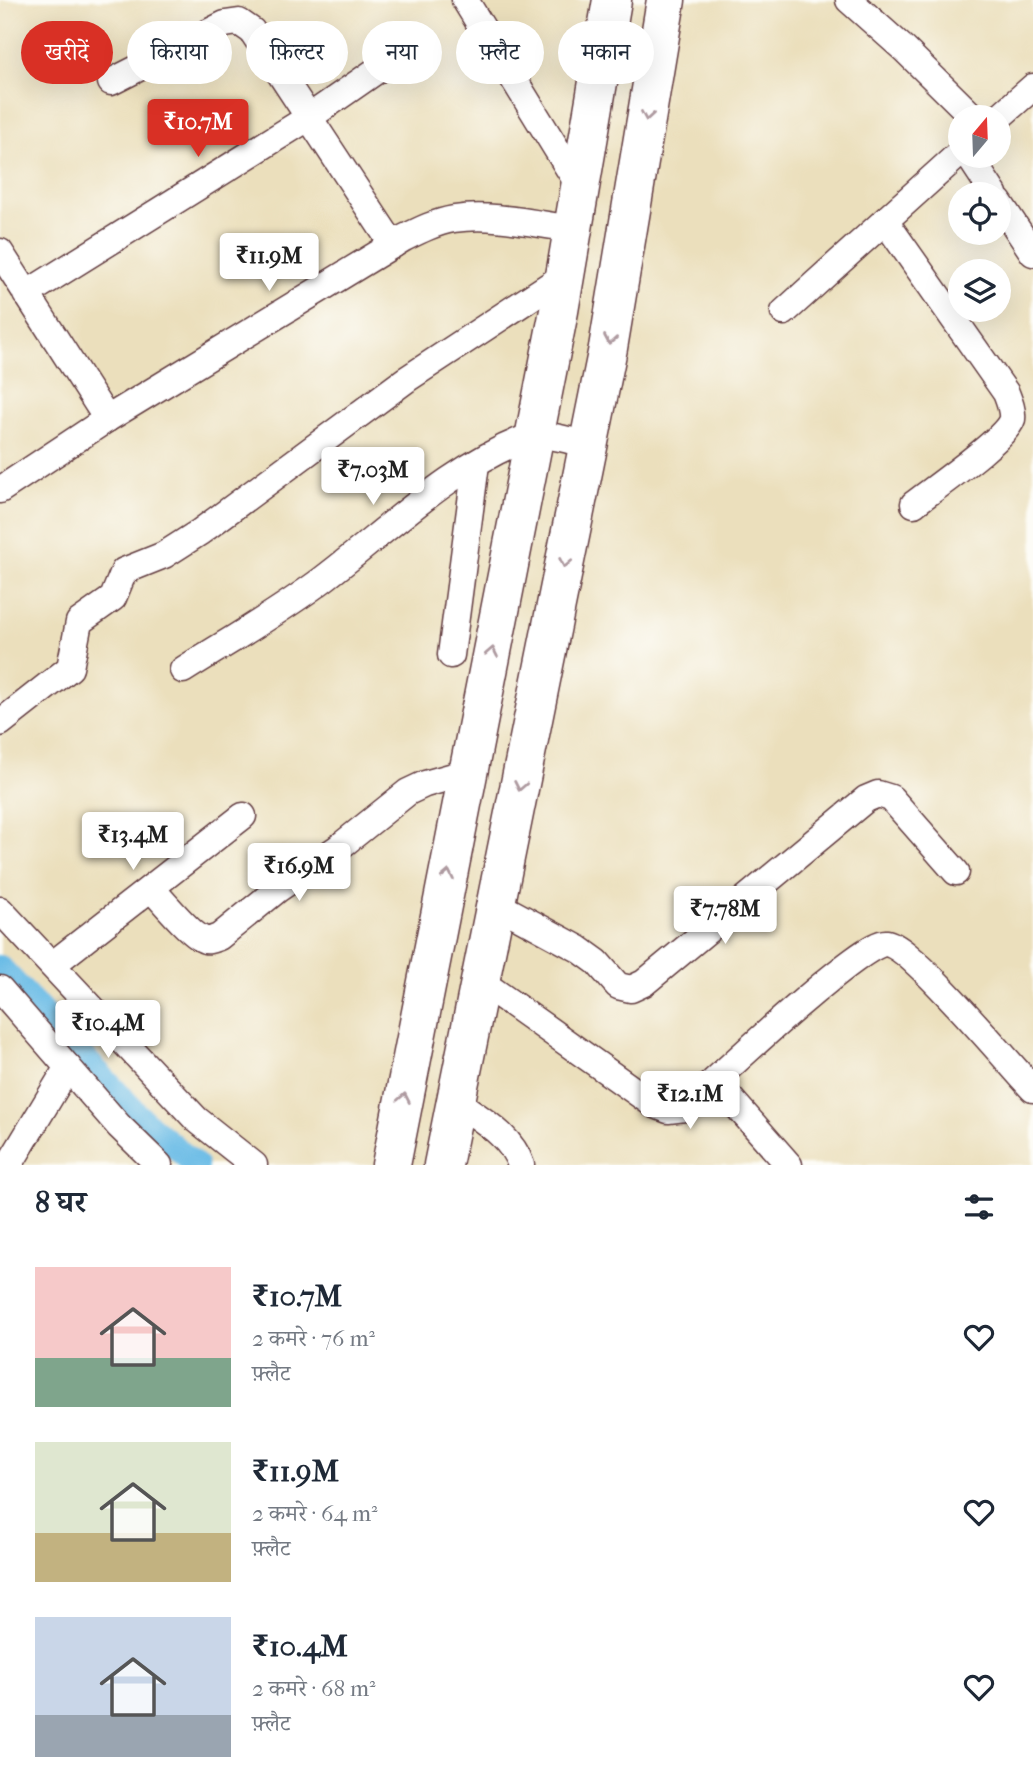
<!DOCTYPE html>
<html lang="hi">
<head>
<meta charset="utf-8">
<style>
	body { margin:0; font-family:"IM FELL French Canon","Noto Serif Devanagari",serif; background:#f6f6f7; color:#1f2937; height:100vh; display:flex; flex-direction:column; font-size:26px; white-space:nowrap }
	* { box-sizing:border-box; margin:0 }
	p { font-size:23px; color:#747a83 }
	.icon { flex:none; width:38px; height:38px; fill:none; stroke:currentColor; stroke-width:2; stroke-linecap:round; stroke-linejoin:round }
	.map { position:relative; height:1165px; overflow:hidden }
	.details { display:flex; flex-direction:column; background:#fff; flex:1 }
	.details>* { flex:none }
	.guide { position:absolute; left:21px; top:21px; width:992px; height:63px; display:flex; gap:14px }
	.needle { width:46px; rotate:19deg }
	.fabs { position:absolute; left:948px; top:105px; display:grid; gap:14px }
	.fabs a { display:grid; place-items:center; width:63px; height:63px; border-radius:50%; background:#fff; box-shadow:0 7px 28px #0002; font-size:35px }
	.price { position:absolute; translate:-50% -60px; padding:0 16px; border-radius:7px; background:#fff; color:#222; font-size:23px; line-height:46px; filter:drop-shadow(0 2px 4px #0008) }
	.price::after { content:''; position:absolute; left:50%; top:42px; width:21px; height:16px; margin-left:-10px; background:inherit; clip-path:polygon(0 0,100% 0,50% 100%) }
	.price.current { background:#d93025; color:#fff }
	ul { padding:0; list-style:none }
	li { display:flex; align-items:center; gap:21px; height:175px; padding:0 35px }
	li span { display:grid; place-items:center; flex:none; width:196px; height:140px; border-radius:0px; color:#555 }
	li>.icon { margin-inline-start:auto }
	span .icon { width:84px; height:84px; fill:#fffc; stroke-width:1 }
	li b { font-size:30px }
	h2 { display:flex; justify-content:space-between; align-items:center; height:84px; padding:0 35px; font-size:30px }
	.tag { padding:0 24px; border-radius:32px; background:#fff; box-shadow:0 7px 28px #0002; font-size:24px; line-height:63px }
	.tag.current { background:#d93025; color:#fff }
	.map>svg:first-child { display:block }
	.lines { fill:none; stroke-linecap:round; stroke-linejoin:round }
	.canal { stroke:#6abce6; stroke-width:24 }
	.street-casing { stroke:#623c41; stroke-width:29 }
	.highway-casing { stroke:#623c41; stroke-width:41 }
	.street { stroke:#fff; stroke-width:26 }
	.highway { stroke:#fff; stroke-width:38 }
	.oneway { stroke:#ae9aa0 }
</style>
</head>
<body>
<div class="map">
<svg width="1033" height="1165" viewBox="0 0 1033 1165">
	<rect width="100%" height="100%" fill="#fdfcf7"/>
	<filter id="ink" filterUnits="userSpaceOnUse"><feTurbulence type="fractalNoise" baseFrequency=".0143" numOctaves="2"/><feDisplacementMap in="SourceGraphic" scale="14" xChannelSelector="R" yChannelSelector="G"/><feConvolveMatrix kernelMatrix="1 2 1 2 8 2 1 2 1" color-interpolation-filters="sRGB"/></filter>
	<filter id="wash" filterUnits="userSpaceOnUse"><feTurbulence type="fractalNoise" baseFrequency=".00686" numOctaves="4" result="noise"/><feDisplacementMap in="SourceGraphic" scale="28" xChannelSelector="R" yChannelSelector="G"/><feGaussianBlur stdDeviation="1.57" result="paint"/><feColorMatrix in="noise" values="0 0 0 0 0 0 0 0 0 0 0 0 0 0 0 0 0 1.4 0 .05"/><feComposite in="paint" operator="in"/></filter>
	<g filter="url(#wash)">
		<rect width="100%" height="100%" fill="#ebdfbc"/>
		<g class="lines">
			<path class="canal" d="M0,967L144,1121L196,1165"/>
		</g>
	</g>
	<g filter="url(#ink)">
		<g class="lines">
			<defs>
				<g id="street">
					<path d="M465,0L580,187"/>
					<path d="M849,0L905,50L973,117"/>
					<path d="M111,82L225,24L239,22L252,31L393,245"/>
					<path d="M999,117L1033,87"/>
					<path d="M969,156L994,194"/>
					<path d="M999,202L1033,253"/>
					<path d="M885,221L1006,393C1009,401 1013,410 1012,419C1007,438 933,489 914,504"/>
					<path d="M0,252L107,419"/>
					<path d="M26,294L308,118L393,59"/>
					<path d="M784,312L961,152"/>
					<path d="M0,490L107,419L404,238C420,230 436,222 454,219C493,213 534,224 573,229"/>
					<path d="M451,655L476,464"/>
					<path d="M183,670C229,641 278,613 322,580C387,531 453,464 532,436C542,432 576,442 589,445"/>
					<path d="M0,723L70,668L79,622L113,598L124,571L164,555L200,532L407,379L565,275"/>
					<path d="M151,888C161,899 191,935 203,939C208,942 213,939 219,937L278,889L338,848L408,792L425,784L468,772"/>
					<path d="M496,904L579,949L597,962L618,986L631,989L644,983L866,799L878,794L891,798L956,872"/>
					<path d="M0,910L196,1119L254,1165"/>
					<path d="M52,965L243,816"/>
					<path d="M480,981L653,1104L668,1110L685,1108C711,1084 863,940 886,943C912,946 1010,1065 1033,1089"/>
					<path d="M0,989L119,1126L159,1165"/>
					<path d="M715,1081L789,1165"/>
					<path d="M456,1101C480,1119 511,1135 521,1165"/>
					<path d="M9,1165L68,1067"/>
				</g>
				<g id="highway">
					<path d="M391,1165L559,311L612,0"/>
					<path d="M443,1165L608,348L666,0"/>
				</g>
			</defs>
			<use href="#street" class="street-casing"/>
			<use href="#highway" class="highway-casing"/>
			<use href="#street" class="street"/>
			<use href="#highway" class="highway"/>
		</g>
		<defs><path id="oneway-chevron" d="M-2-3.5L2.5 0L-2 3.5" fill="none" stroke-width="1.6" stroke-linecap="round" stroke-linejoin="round" transform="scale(1.75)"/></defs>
		<g class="oneway">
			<use href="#oneway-chevron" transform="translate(647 116) rotate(99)"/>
			<use href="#oneway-chevron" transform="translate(610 340) rotate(100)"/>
			<use href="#oneway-chevron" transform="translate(565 563) rotate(101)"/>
			<use href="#oneway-chevron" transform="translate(492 652) rotate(-79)"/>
			<use href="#oneway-chevron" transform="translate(520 786) rotate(101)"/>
			<use href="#oneway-chevron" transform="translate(448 875) rotate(-79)"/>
			<use href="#oneway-chevron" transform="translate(404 1098) rotate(-79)"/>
		</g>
	</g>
</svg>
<div class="fabs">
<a><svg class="needle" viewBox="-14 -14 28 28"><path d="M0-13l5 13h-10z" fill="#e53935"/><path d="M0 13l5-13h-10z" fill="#747a83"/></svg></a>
<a><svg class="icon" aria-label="locate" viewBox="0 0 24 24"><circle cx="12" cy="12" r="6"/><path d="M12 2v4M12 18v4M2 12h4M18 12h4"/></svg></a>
<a><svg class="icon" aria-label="layers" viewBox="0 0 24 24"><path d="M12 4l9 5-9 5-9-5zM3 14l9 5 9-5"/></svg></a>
</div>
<b class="price current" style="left:198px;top:159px">₹10.7M</b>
<b class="price" style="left:269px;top:293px">₹11.9M</b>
<b class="price" style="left:373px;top:507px">₹7.03M</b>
<b class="price" style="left:133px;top:872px">₹13.4M</b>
<b class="price" style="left:299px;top:903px">₹16.9M</b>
<b class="price" style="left:725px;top:946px">₹7.78M</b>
<b class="price" style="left:108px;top:1060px">₹10.4M</b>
<b class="price" style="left:690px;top:1131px">₹12.1M</b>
<div class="guide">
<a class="tag current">खरीदें</a>
<a class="tag">किराया</a>
<a class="tag">फ़िल्टर</a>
<a class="tag">नया</a>
<a class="tag">फ़्लैट</a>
<a class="tag">मकान</a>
</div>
</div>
<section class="details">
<h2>8 घर<svg class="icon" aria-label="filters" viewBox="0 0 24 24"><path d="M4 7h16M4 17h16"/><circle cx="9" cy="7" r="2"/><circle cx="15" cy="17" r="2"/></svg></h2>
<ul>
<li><span style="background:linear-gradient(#f6c9c9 65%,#7fa58c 0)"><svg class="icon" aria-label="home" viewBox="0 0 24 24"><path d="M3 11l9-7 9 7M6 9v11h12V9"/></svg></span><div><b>₹10.7M</b><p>2 कमरे · 76 m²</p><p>फ़्लैट</p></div><svg class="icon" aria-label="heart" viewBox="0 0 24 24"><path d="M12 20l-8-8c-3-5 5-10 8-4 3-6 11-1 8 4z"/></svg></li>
<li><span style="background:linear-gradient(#dfe7d0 65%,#c2b280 0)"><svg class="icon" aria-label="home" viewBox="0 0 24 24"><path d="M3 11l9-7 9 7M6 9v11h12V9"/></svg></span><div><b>₹11.9M</b><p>2 कमरे · 64 m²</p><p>फ़्लैट</p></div><svg class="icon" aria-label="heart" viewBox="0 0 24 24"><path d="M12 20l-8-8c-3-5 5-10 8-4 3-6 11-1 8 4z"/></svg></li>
<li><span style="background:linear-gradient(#c9d6e8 70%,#9aa5b1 0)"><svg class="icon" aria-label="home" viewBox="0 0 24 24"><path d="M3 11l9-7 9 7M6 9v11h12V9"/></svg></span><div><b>₹10.4M</b><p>2 कमरे · 68 m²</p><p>फ़्लैट</p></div><svg class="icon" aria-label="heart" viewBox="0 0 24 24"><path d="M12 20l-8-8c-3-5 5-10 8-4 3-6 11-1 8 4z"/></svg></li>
</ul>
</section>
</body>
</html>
